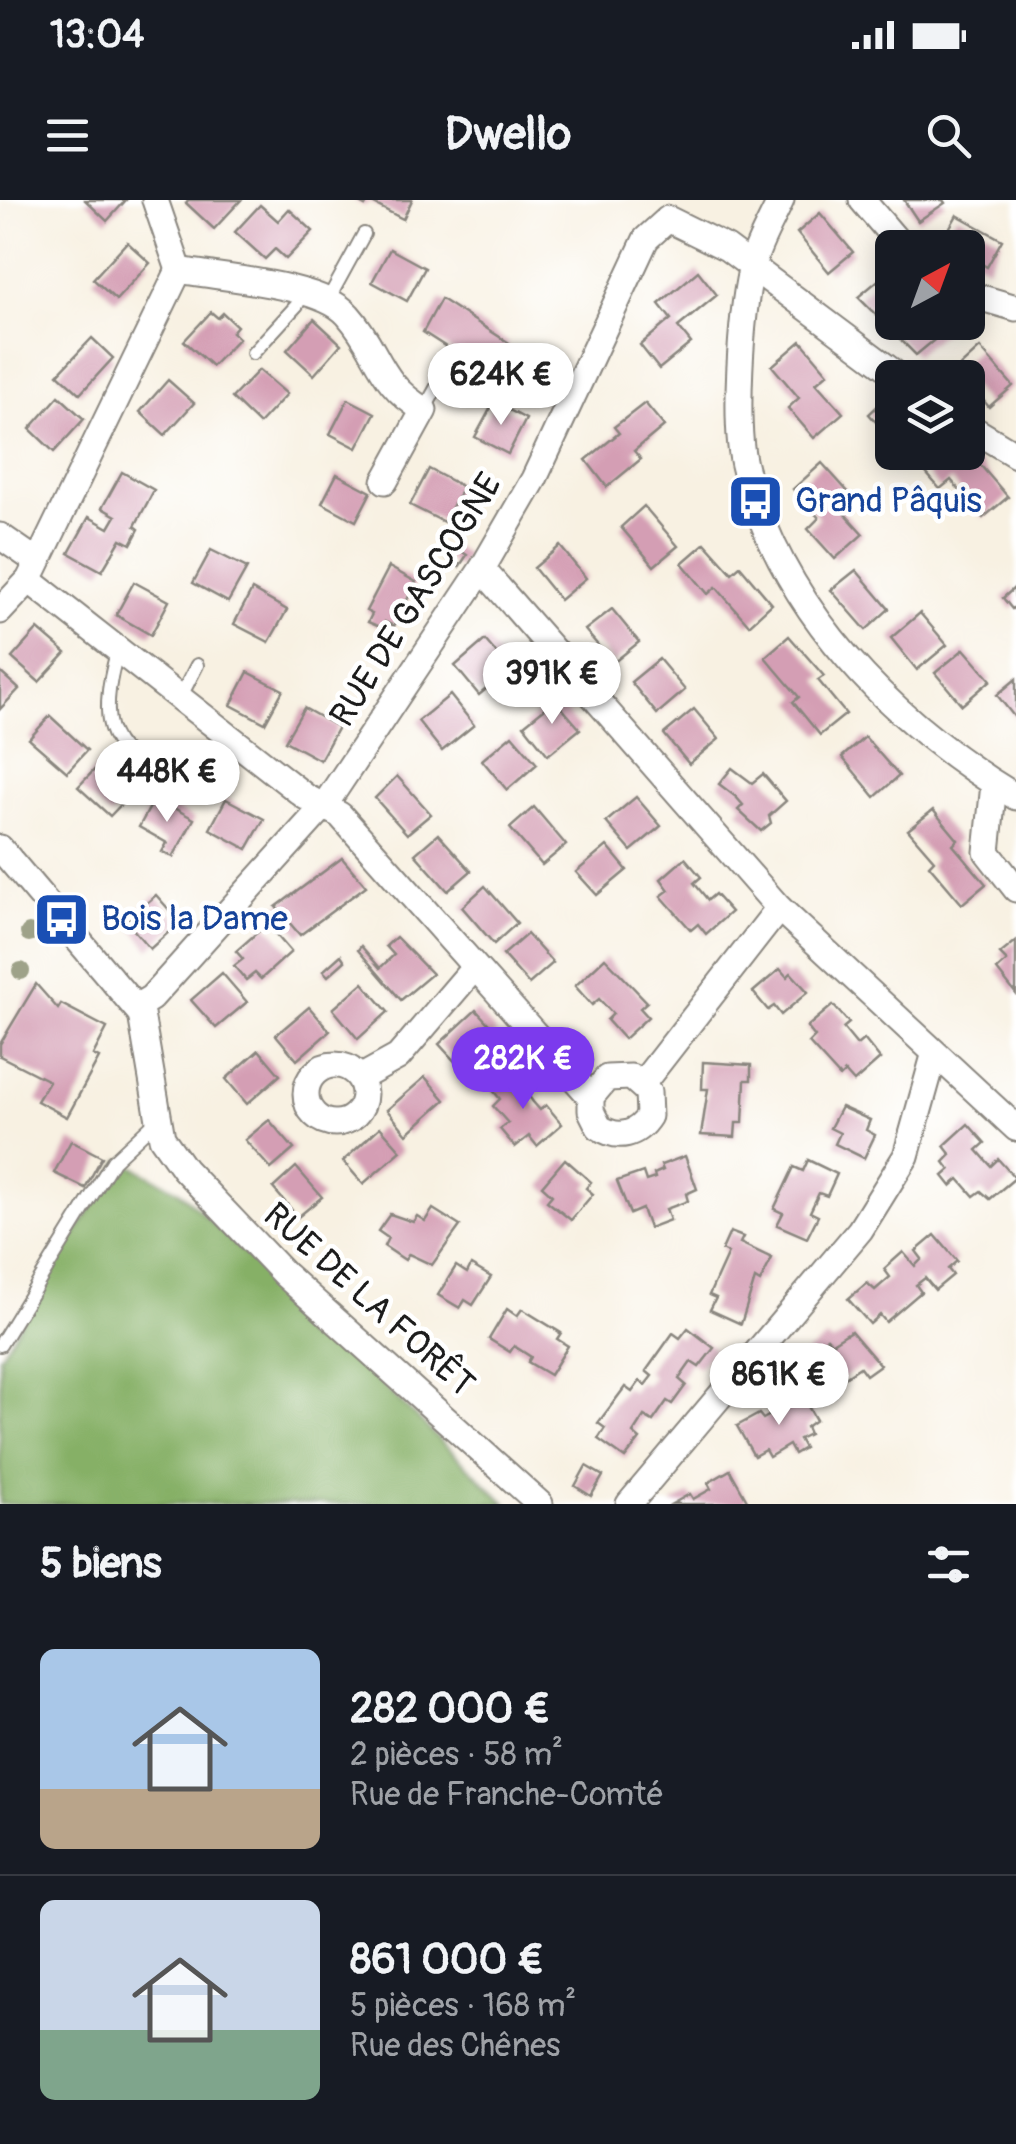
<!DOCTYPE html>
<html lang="fr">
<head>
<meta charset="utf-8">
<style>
	body { margin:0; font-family:Pangolin,sans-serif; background:#20242c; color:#f1f3f6; height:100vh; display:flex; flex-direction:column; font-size:38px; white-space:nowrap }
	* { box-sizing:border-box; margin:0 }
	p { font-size:32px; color:#9ea1a6 }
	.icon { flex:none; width:55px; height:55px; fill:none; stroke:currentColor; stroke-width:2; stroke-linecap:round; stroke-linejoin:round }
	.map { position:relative; height:1304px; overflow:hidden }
	.side { display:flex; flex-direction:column; background:#171b24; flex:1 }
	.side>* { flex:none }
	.needle { width:65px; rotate:41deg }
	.tools { position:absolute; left:875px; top:30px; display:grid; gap:20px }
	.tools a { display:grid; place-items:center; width:110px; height:110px; border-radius:15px; background:#171b24; box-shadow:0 5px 25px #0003; font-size:50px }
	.price { position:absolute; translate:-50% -85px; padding:0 22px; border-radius:35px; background:#fff; color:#222; font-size:32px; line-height:65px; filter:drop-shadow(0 2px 5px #0008) }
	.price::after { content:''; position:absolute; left:50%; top:60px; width:30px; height:22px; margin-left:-15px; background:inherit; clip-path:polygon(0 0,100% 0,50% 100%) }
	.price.on { background:#7c3aed; color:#fff }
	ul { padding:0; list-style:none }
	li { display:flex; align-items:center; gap:30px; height:250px; padding:0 40px }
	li+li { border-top:2px solid #363941 }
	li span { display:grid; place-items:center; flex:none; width:280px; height:200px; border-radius:15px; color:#555 }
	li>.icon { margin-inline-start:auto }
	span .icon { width:120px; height:120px; fill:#fffc; stroke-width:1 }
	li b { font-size:42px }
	h2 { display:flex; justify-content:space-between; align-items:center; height:120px; padding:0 40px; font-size:42px }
	.status { display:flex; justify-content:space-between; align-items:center; height:70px; padding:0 50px; background:#171b24; direction:ltr }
	.status svg { height:28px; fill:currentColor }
	header { display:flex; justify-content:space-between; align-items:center; height:130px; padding:0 40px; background:#171b24; font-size:45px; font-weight:700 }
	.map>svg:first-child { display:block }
	.forest { fill:#86b066; stroke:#516641; stroke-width:2.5 }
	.building { fill:#d49eb4 }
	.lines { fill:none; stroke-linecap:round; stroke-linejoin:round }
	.lane-casing { stroke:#8a867f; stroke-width:16 }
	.street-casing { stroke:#8a867f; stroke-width:29 }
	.lane { stroke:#fff; stroke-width:12 }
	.street { stroke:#fff; stroke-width:25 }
	.tree { fill:#9ea289 }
	.labels { text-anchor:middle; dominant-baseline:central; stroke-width:9; stroke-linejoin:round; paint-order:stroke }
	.transit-label { font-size:35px; fill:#164399; stroke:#fff; text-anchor:start }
	.street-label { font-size:35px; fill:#1c1c1c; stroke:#fff }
</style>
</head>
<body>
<div class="status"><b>13:04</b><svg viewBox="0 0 49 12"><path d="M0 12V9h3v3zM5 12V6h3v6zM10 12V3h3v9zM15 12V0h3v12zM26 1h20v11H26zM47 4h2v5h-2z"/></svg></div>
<header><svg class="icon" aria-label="menu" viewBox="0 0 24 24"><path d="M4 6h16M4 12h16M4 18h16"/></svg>Dwello<svg class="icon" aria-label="search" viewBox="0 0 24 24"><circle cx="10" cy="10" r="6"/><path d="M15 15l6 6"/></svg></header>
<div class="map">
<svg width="1016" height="1304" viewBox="0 0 1016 1304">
	<rect width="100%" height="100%" fill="#fff"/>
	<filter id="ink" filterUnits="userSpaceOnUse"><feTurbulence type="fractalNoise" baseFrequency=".01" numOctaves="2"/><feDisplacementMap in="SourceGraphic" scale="20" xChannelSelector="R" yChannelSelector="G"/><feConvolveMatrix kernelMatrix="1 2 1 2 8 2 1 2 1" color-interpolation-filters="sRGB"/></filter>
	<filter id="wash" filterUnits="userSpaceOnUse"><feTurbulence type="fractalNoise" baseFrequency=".0048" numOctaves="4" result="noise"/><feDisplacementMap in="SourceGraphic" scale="40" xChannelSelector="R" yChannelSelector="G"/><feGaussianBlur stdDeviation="2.25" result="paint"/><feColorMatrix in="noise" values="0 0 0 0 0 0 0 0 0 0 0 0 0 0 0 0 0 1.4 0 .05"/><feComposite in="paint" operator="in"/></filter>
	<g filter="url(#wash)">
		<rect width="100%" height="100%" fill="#f8f1e2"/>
		<path class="forest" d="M121,960L179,991L507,1304H0V1156Z"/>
		<g id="blocks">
			<g class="building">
				<path d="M85,0H126L107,21Z"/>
				<path d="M188,0H241L214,29L186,3Z"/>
				<path d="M353,0H412L403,19L368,1L365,6Z"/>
				<path d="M904,0H943L945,3L918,21Z"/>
				<path d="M260,5L278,21L289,9L313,31L286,59L275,49L265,59L235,32Z"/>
				<path d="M820,13L853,52L829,72L797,33Z"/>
				<path d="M957,15L1002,40L987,67L968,56V48H953L942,41Z"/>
				<path d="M127,42L150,63L116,100L93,79Z"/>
				<path d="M390,49L425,68L407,101L372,82Z"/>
				<path d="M698,71L717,95L678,127L691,143L659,169L640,145L671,119L659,104Z"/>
				<path d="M887,73L892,79V122H938L945,131L916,155L858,97Z"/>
				<path d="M441,99L509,143L491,176L423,132Z"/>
				<path d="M211,112L218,118L223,113L237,126L232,132L239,138L212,166L184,141Z"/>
				<path d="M314,119L341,144L314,175L287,150Z"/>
				<path d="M92,138L113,158L80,194L58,174Z"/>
				<path d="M801,141L828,173L816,183L843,213L814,238L788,208L799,198L772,166Z"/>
				<path d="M980,148L1013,186L989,207L957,169Z"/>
				<path d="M259,170L287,194L259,224L232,198Z"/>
				<path d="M168,180L194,203L165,235L140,212Z"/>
				<path d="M59,196L84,219L54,252L30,229Z"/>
				<path d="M348,199L375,213L357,248L330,234Z"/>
				<path d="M885,199L892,208L876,222L869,214Z"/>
				<path d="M494,202L526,219L508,254L475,237Z"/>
				<path d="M645,203L664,226L634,251L641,259L607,287L586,260L619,233L614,227Z"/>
				<path d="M921,252H949L963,270L975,259L1008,297L983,318L951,280L940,289L914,259Z"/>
				<path d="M822,263L849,293L836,304L863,334L835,359L808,329L819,318L793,289Z"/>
				<path d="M429,269L463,287L444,322L410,305Z"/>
				<path d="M122,272L154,290L135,326L139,329L131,344L121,339L102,371L69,353L89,317L109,328L116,316L102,308Z"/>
				<path d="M337,274L371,292L356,321L322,303Z"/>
				<path d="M644,306L678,346L654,366L621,327Z"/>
				<path d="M705,343L732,373L740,366L772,404L749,425L716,387L708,394L682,363Z"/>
				<path d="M560,346L586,378L560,400L534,368Z"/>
				<path d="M455,347L467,355L459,367L447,359Z"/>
				<path d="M211,350L247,368L228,402L193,383Z"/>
				<path d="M389,367L416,382L394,426L385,422L382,428L368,422L372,414L366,411Z"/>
				<path d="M856,370L889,409L866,430L831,390Z"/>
				<path d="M134,382L169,401L151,435L116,415Z"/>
				<path d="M1014,388L1016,406L1012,409L1003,398Z"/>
				<path d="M252,390L287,410L269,442L234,424Z"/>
				<path d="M612,409L639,442L613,463L585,430Z"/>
				<path d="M920,413L947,445L917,470L891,438Z"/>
				<path d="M38,429L66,453L39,482L12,458Z"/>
				<path d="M789,436L824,476L818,480L846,514L820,535L793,502L799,497L765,457Z"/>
				<path d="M485,440L510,469L479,495L455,466Z"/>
				<path d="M964,449L991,480L962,505L935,473Z"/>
				<path d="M659,459L685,490L657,514L631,482Z"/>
				<path d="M0,472L19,489L0,509Z"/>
				<path d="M248,472L283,490L265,523L231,505Z"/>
				<path d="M1016,479V519L997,495Z"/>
				<path d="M450,495L474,525L442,551L418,521Z"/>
				<path d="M555,500L580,529L548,555L524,525Z"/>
				<path d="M304,508L338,527L320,560L285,541Z"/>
				<path d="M694,509L719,539L689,564L664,534Z"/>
				<path d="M50,516L87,550L67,572L29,539Z"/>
				<path d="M512,535L537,564L507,590L482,560Z"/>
				<path d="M865,537L899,576L875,597L842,557Z"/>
				<path d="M101,563L133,592L110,616L78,587Z"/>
				<path d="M732,568L752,583L763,574L786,601L769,616L771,623L761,631L738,610L743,605L736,597L719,584Z"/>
				<path d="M397,576L431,614L407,634L375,598Z"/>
				<path d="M636,597L661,626L631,651L606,622Z"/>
				<path d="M155,598L194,619L173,657L162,652L167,643L139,627Z"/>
				<path d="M226,599L264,619L247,649L210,629Z"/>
				<path d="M534,607L566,645L542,665L510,628Z"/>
				<path d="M933,610L958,640L953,645L986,684L962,704L929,665L934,660L908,630Z"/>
				<path d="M438,634L471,671L448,691L415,654Z"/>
				<path d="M607,646L627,670L597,695L576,672Z"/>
				<path d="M342,658L366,686L300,735L276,707Z"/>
				<path d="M685,658L701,677L694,683L708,700L715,694L731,712L706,734L698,724L691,730L661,696L669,690L661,679Z"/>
				<path d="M485,686L517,723L494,744L462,707Z"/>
				<path d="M156,695L180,722L150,749L126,721Z"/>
				<path d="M267,724L291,752L261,779L255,773L246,780L234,766L243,759L236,751Z"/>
				<path d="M527,734L553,763L529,784L503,755Z"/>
				<path d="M396,737L432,774L401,800L358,750L361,746L380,768L394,755L386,746Z"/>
				<path d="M1016,741V794L997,770L1007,761L1000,754Z"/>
				<path d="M341,755L345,761L328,776L323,771Z"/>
				<path d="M605,758L647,802L640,808L648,817L624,839L607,820L613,814L599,799L592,805L575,786Z"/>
				<path d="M780,769L787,777L791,773L808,792L781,815L774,806L768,810L753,792Z"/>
				<path d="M222,773L247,802L216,828L191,800Z"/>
				<path d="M363,783L388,812L358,839L333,809Z"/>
				<path d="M36,784L58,809L61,804L107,828L93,855L99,858L67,917L37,901L49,881L0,856V844Z"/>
				<path d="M833,805L849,823L843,828L857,845L864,839L880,859L854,882L845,872L840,877L809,843L815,837L807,827Z"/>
				<path d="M309,807L330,831L297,860L276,835Z"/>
				<path d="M476,810L497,833L459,866L439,844Z"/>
				<path d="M259,850L280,875L247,904L226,879Z"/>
				<path d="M703,862L751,865V880H745L743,923H736L735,937L701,935L708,889H702Z"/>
				<path d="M518,869L534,889L528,895L533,902L540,910L546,905L562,924L537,946L529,936L515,947L500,929L508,923L493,906L500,899L492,889Z"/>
				<path d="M425,877L445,900L407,934L387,910Z"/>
				<path d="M841,907L870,920L866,930L875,935L864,958L835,944L840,933L830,928Z"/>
				<path d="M269,920L294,949L271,969L245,940Z"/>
				<path d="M968,924L985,943L977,950L991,966L998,959L1015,978L990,999L981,991L974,996L959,979L951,986L943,976L950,970L944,962L951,955L944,946Z"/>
				<path d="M380,927L401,951L363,984L343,961Z"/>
				<path d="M71,941L102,957L85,988L54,973Z"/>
				<path d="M685,956L697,989L686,994L688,1001L666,1009L670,1020L649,1028L642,1009L630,1014L617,981L643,972L646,981L655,978L654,974L663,970L661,965Z"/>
				<path d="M565,959L591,982L586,988L593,994L571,1020L547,1001L552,995L542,986Z"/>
				<path d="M808,960L837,974L827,996L819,993L810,1012L818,1016L807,1038L777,1025L783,1013L774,1009L794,967L803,971Z"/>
				<path d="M296,967L322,997L298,1017L273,988Z"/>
				<path d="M433,1009L460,1026L432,1065L409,1054L405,1060L384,1046L388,1038L378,1031L390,1014L413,1022L417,1016L425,1021Z"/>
				<path d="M730,1032L743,1037L740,1043L772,1058L760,1082L755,1079L741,1124L710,1110L716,1098L709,1095L728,1053L722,1050Z"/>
				<path d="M935,1035L957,1061L948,1069L953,1075L935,1090L925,1078L916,1085L921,1092L886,1122L880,1115L870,1124L848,1099L867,1083L875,1090L890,1077L884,1069L903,1052L915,1066L922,1059L916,1051Z"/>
				<path d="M471,1065L491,1077L473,1105L465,1100L460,1108L438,1095L456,1066L467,1073Z"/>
				<path d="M507,1109L517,1116L522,1109L561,1133L557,1139L568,1146L550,1175L528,1162L531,1157L514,1146L510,1152L489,1139Z"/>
				<path d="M688,1128L714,1148L699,1167L691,1162L679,1179L686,1185L672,1204L667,1201L653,1221L644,1216L633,1233L640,1239L625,1258L598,1239L605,1228L598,1223L625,1187L632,1192L640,1181L645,1185L652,1176L646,1171L673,1133L680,1138Z"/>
				<path d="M851,1131L880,1165L866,1175L860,1167L842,1179L838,1173L826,1180L807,1152L827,1138L832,1143Z"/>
				<path d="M799,1191L816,1220L806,1227L809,1234L799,1239L804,1248L794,1254L789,1245L769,1257L765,1250L754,1256L737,1226L759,1214L763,1219L781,1209L778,1203Z"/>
				<path d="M586,1266L603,1276L591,1296L575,1286Z"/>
				<path d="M730,1270L747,1300L741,1304H672L690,1294L693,1299L711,1289L708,1283Z"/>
			</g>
		</g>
	</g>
	<g filter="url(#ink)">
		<use href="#blocks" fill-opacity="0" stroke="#8a867f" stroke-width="2.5"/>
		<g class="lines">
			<defs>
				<g id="lane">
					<path d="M329,98L364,34"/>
					<path d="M253,153L297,105L303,93"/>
					<path d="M424,210L448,167"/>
					<path d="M118,449C111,473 102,511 113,534C134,581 203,573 233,541"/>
					<path d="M180,498L197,465"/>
					<path d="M0,1145L113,961L157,920"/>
				</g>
				<g id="street">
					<path d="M155,0L179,70"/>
					<path d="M781,0C771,22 756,47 751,70C741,116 733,225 745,269C783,412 892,522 1016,597"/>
					<path d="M862,0L903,48"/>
					<path d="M179,70C221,78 322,84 348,115C380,151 377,182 424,210L385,281"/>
					<path d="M968,94L1016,108"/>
					<path d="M968,226L1016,255"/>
					<path d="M0,336L36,361"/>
					<path d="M482,369L779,708L1016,928"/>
					<path d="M29,380L306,597L340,615L591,897V911L599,927C618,940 637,935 649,916L648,892L631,877L607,878L591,897"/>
					<path d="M0,411L29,380L179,70"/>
					<path d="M994,584L987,652L1016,689"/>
					<path d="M0,648L141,814L162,938L184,969L284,1074L540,1304"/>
					<path d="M136,807L151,798L324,606L482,369L534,279L646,39L668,19L727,48L901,178"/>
					<circle cx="335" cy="894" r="29"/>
					<path d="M360,878L398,857L474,768"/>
					<path d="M642,884L779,708"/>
					<path d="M629,1304L860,1030L906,956L934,856"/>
				</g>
			</defs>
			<use href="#lane" class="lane-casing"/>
			<use href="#street" class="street-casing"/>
			<use href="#lane" class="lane"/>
			<use href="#street" class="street"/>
		</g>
		<g class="tree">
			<circle cx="29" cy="733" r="9"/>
			<circle cx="21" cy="771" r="9"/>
		</g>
	</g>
	<defs>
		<symbol id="bus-square" viewBox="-11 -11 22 22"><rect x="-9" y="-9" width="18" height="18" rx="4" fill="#1a4fb4" stroke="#fff"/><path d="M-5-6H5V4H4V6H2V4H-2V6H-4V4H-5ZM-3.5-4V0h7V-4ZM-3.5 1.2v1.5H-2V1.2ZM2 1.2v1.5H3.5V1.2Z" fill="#fff"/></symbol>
	</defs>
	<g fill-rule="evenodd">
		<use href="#bus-square" x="724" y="270" width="63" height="63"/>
		<use href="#bus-square" x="30" y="688" width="63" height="63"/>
	</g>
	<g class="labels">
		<g class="transit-label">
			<text x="795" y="301">Grand Pâquis</text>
			<text x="101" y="719">Bois la Dame</text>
		</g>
		<g class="street-label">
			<text transform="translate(416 400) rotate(-58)">RUE DE GASCOGNE</text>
			<text transform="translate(369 1100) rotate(42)">RUE DE LA FORÊT</text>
		</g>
	</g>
</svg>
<div class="tools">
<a><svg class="needle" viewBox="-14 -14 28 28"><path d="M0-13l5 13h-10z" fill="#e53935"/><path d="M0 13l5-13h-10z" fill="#9ea1a6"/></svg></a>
<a><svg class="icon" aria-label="layers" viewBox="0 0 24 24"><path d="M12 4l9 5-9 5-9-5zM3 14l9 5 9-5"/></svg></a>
</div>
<b class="price" style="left:501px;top:228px">624K €</b>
<b class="price" style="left:552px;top:527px">391K €</b>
<b class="price" style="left:167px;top:625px">448K €</b>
<b class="price on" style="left:523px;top:912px">282K €</b>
<b class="price" style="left:779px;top:1228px">861K €</b>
</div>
<section class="side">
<h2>5 biens<svg class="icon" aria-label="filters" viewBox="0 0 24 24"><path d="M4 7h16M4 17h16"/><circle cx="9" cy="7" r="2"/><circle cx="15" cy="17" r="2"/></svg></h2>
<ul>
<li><span style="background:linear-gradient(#a9c7e8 70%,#b9a48a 0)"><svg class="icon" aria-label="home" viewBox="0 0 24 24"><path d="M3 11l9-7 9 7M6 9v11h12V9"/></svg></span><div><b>282 000 €</b><p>2 pièces · 58 m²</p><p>Rue de Franche-Comté</p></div></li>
<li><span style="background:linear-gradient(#c9d6e8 65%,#7fa58c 0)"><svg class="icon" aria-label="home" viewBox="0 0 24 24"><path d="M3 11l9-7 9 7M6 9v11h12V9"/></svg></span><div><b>861 000 €</b><p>5 pièces · 168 m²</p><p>Rue des Chênes</p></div></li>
</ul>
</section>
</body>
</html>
